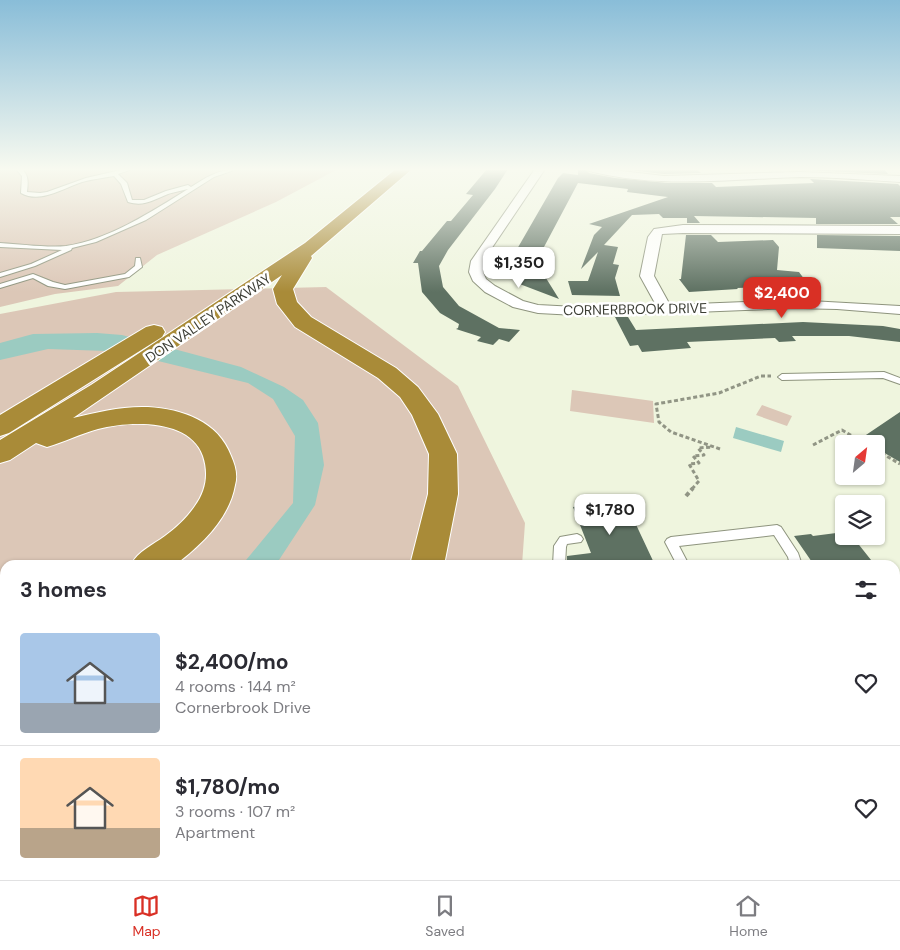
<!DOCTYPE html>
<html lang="en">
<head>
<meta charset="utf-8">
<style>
	body { margin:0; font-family:"DM Sans",sans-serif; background:#f2f2f3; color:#2b2b33; height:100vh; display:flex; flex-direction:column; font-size:19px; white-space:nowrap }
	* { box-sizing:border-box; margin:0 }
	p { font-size:16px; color:#7c7c81 }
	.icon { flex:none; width:28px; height:28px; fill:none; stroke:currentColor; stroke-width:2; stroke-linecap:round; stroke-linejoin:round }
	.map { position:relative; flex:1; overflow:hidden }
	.details { position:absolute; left:0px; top:560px; width:900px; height:320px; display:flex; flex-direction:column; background:#fff; border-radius:15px 15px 0 0; box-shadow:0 1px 4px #0004 }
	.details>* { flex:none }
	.needle { width:32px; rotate:29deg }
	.buttons { position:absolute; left:835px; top:435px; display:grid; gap:10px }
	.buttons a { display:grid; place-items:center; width:50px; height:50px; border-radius:5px; background:#fff; box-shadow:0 1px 4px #0004; font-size:25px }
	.price { position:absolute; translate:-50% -42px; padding:0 11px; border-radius:10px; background:#fff; color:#222; font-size:16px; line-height:32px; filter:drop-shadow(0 1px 2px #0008) }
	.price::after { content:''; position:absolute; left:50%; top:30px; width:15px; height:11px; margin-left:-8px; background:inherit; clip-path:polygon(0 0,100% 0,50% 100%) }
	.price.selected { background:#d93025; color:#fff }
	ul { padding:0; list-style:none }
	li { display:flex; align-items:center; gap:15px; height:125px; padding:0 20px }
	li+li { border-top:1px solid #e1e1e2 }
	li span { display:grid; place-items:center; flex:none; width:140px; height:100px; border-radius:5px; color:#555 }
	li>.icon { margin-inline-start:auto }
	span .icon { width:60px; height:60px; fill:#fffc; stroke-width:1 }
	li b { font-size:21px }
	h2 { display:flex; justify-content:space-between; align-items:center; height:60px; padding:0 20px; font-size:21px }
	.menu { display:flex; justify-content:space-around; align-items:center; height:70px; border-top:1px solid #e1e1e2; background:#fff; font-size:14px; color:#7c7c81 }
	.menu a { display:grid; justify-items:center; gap:2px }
	.menu .selected { color:#d93025 }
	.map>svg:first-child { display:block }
	.green { fill:#dcc7b7 }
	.water { fill:#9bcbc1 }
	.building { fill:#5e7162 }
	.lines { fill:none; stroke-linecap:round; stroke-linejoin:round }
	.service-casing { stroke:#8e947e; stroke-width:2 }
	.minor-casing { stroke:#8e947e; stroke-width:2 }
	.motorway-casing { stroke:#fff; stroke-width:2 }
	.path-far1 { stroke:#919585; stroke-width:3; stroke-dasharray:4 2.5; stroke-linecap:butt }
	.path { stroke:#919585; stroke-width:4; stroke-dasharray:4.5 3; stroke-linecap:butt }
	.service { fill:#fff; fill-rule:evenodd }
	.minor { fill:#fff; fill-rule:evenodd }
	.motorway { fill:#a98b38; fill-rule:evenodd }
	.labels { text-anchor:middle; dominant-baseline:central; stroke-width:5; stroke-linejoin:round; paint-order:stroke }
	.far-street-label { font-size:14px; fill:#3c3e35; stroke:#fff }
</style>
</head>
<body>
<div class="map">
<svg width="900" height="880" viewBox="0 0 900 880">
	<rect width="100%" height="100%" fill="#eff5de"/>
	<g class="green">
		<path d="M0,169H338L276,202L157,255L118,286L55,294L0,307Z"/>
		<path d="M326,287L458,386L525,523L522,565H5V875H506V880H0V314L116,292Z"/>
		<path d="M572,390L653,401L654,423L570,411Z"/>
		<path d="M762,405L792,416L787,426L756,415Z"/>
	</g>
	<g class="water">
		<path d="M97,333L122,335L241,367L284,387L303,400L318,423L324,465L315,505L279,560L274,565H242L293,503L295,436L273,399L248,383L154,360L107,351L48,349L0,360V343L33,334Z"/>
		<path d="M736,427L784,441L781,452L733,438Z"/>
	</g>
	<g class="building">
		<path d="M487,169H508L495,189L448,250L439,266L443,287L459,306L499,328L520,330L509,342L499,339L493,345L477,341L481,337L456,329L458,328L459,324L440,313L422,292L418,263H413L420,251H422L447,221H451L473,195L466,194Z"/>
		<path d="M578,169H585L589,173L615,178L668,183H712L716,187L814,183L810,179L898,184L900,186V217H890L898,224H816V218L694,216L700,223H687V218H663L659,214L632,215L604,245L618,247L613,264L619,265L615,278L620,296L572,295L568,281H588L598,252L581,269L594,235L602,227L589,224L668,197L627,192L628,189L578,183L536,262L559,299L517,283L509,263L558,178L563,173L578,175Z"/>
		<path d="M620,169H696L701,173L664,174Z"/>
		<path d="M799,169H884L888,174L800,170Z"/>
		<path d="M686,235H711L718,242L773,240L779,247L777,270L799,272L810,287L789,286L737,288L738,289L689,292L679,279H681Z"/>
		<path d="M817,235L900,236V251L817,248Z"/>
		<path d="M615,317H628L636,330L803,322L883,326L900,329V342L849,336H792L796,341L779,342L775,338L687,342L691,348L642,352L638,345L630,346Z"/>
		<path d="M900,412V462L876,448V444H869L860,439Z"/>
		<path d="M624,499L655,565H567V556L591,553L573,507Z"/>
		<path d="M844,532V536H852L875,565H814L794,536L811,534L813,536Z"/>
	</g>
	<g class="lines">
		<defs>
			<g id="service">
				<path d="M16,169H22C29,176 28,183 27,192L40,193L47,192L86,178L125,169H132L118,174L127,183L132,200H144L166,191L188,185L191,187C205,178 219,169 237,169L214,177L146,220L96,242L72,248L71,250L35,266L0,277V273L31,264L62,250L0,247V243C19,244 48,248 66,246C108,240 153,211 188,189C181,191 174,192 168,194C153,200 144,207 128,202L121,184L114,176C103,178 93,179 82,182C63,188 41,204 21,193L22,176Z"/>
				<path d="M136,258H140L142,267L129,277L65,289L48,286L33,278L0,288V284L33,274L53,282L65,285L125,274L135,266Z"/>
				<path d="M884,372L900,378V384L883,378L782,380L778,377L782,374Z"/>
				<path d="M777,525L781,527L798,553L802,565H790L788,557L774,535L679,546L689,565H677L665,542L667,539L671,537Z"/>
				<path d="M577,534L581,536L583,539L581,542L567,544L566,547L565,565H553L554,546L560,537Z"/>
				<path d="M900,779V795L895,797V781Z"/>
			</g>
			<g id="minor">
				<path d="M535,169H545L483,261V272L486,279L495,286L523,301L538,305L595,308L656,305L640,276L648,237L654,229L683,225L900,226V234L683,233L662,234L654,276L670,305L792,300L900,306V314L837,309L792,308L595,316L538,313L513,307L485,292L473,281L469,272L471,261Z"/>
				<path d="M587,169H604L664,176L800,172L900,176V182C867,180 834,177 801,177C729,179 659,189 589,171Z"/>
				<path d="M895,726L900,727V755L895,754Z"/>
			</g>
			<g id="motorway">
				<path d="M396,169H412L311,256L312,258L293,289L297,302L311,317L396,368L418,387L438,414L457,454L458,494L444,565H410L428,494L429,454L412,415L400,397L378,378L295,327L277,304L273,289L282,275L73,418C98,412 122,406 148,407C182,409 218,421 231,456C235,465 238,475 235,485C229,519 201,545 175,565H131C138,551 153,545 165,536C176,528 187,518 195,506C206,491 209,474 203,456C190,418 129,421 98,429C80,434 64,442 47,447L36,443L10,460L0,463V440L91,385L305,243Z"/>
				<path d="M154,325L162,327L165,332L162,337L9,433L0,436V415L146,327Z"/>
				<path d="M5,620V654L0,656V622Z"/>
				<path d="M350,875H398L400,880H350Z"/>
			</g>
		</defs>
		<use href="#service" class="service-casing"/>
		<use href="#minor" class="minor-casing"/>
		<use href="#motorway" class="motorway-casing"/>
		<g class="path-far1">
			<path d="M813,445L842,430L866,444"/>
			<path d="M720,449L671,432L659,422L656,404L719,393L761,376H771"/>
			<path d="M876,450L900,464"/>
			<path d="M692,489L699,481L689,464L699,463L693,456L704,455L698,448L712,447"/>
		</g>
		<path class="path" d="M686,496L693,488"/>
		<use href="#service" class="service"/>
		<use href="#minor" class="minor"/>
		<use href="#motorway" class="motorway"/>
	</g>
	<linearGradient id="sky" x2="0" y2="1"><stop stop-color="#89bdd8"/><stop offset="0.58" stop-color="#f8faf0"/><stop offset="1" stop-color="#f8faf0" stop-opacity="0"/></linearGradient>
	<rect width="900" height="292" fill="url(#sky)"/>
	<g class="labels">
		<g class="far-street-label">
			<text transform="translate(635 309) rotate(-1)">CORNERBROOK DRIVE</text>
			<text transform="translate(208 318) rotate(-34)">DON VALLEY PARKWAY</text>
		</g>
	</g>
</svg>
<div class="buttons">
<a><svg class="needle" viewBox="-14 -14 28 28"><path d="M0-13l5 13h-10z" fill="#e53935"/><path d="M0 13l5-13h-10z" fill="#7c7c81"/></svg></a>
<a><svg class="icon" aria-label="layers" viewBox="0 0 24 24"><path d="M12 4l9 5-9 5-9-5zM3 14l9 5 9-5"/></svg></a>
</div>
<b class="price" style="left:519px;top:289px">$1,350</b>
<b class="price selected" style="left:782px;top:319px">$2,400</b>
<b class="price" style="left:610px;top:536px">$1,780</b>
<section class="details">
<h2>3 homes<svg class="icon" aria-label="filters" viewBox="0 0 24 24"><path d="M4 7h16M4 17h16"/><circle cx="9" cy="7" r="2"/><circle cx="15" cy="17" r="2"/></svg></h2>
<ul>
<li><span style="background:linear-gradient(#a9c7e8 70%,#9aa5b1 0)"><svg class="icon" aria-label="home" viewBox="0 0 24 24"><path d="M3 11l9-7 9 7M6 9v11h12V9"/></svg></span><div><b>$2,400/mo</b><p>4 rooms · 144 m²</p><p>Cornerbrook Drive</p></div><svg class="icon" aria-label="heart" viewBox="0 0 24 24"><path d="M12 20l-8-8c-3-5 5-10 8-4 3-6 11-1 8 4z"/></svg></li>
<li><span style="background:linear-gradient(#ffd9b3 70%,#b9a48a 0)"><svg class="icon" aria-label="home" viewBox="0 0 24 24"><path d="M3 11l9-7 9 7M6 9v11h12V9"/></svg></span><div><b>$1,780/mo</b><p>3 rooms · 107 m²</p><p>Apartment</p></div><svg class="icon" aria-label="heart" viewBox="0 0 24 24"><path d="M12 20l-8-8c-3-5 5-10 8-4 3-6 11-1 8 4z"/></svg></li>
</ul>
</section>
</div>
<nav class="menu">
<a class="selected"><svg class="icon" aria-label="map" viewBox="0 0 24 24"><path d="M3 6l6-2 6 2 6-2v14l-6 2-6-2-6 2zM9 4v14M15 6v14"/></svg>Map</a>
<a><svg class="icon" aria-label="saved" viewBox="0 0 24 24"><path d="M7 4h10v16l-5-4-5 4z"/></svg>Saved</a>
<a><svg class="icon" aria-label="home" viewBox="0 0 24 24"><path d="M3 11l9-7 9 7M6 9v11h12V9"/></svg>Home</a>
</nav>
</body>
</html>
